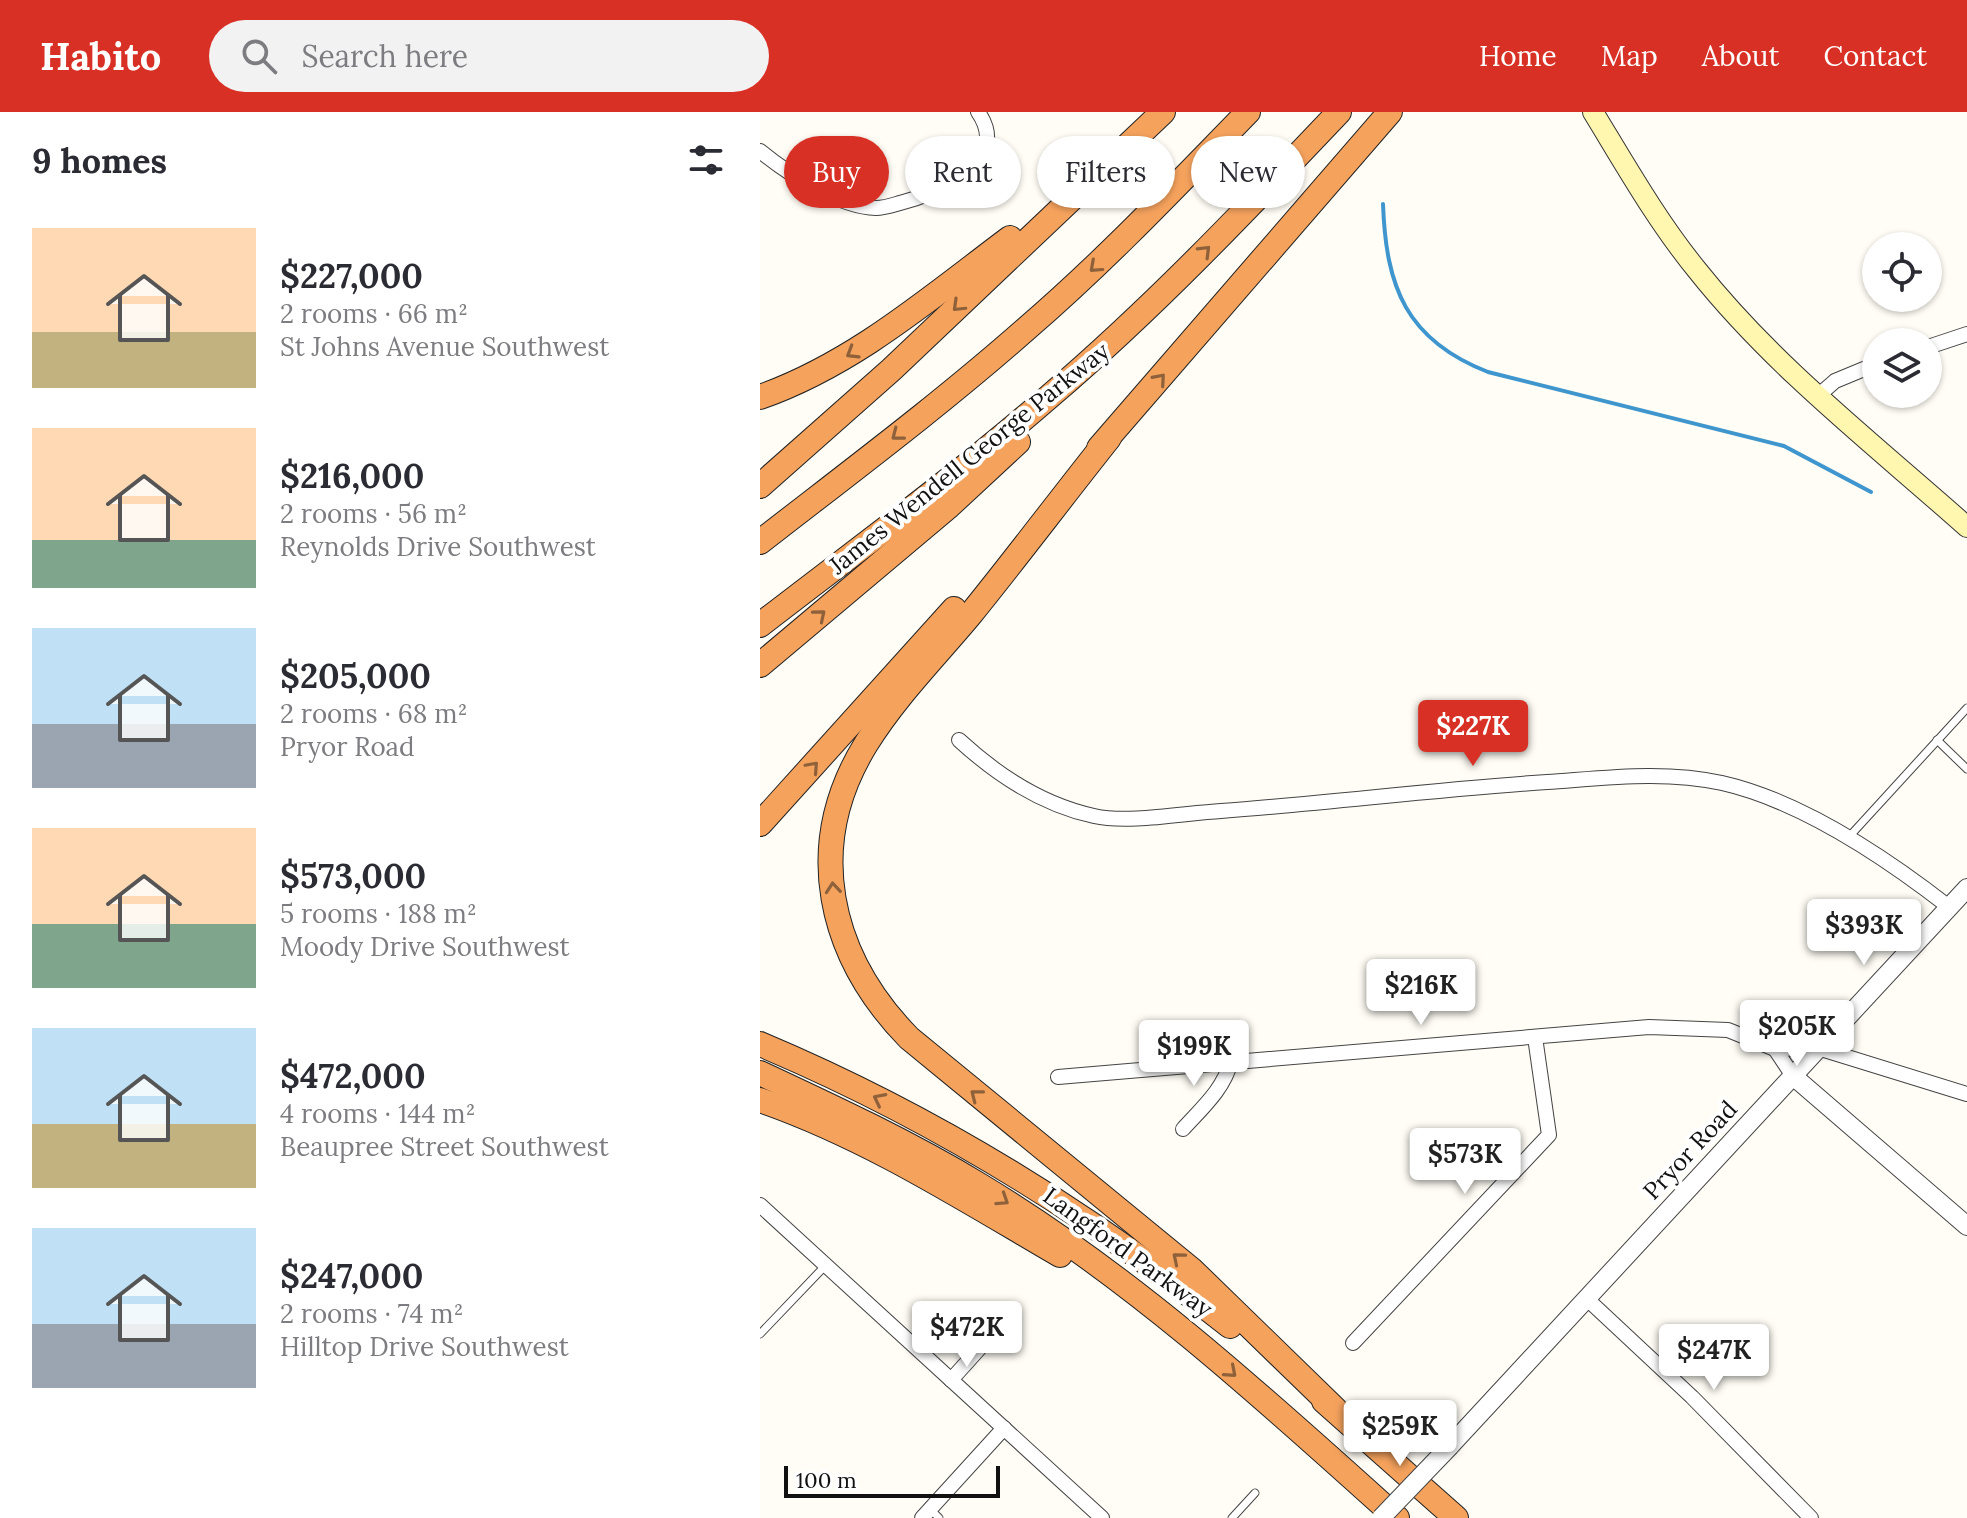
<!DOCTYPE html>
<html lang="en">
<head>
<meta charset="utf-8">
<style>
	body { margin:0; font-family:Lora,serif; background:#f2f2f3; color:#2b2b33; height:100vh; display:flex; flex-direction:column; font-size:30px; white-space:nowrap }
	* { box-sizing:border-box; margin:0 }
	p { font-size:26px; color:#7c7c81 }
	.icon { flex:none; width:44px; height:44px; fill:none; stroke:currentColor; stroke-width:2; stroke-linecap:round; stroke-linejoin:round }
	.map { position:relative; flex:1; overflow:hidden }
	.panel { display:flex; flex-direction:column; background:#fff; width:760px }
	.panel>* { flex:none }
	.guide { position:absolute; left:24px; top:24px; width:760px; height:72px; display:flex; gap:16px }
	.fabs { position:absolute; left:1102px; top:120px; display:grid; gap:16px }
	.fabs a { display:grid; place-items:center; width:80px; height:80px; border-radius:50%; background:#fff; box-shadow:0 2px 6px #0004; font-size:40px }
	.scale { position:absolute; left:24px; bottom:20px; width:216px; box-sizing:border-box; padding-left:8px; border:4px solid #111; border-top:0; font-size:22px; line-height:28px; white-space:nowrap; color:#111; -webkit-text-stroke:6px #fff; paint-order:stroke }
	.price { position:absolute; translate:-50% -68px; padding:0 18px; border-radius:8px; background:#fff; color:#222; font-size:26px; line-height:52px; filter:drop-shadow(0 2px 4px #0008) }
	.price::after { content:''; position:absolute; left:50%; top:48px; width:24px; height:18px; margin-left:-12px; background:inherit; clip-path:polygon(0 0,100% 0,50% 100%) }
	.price.selected { background:#d93025; color:#fff }
	ul { padding:0; list-style:none }
	li { display:flex; align-items:center; gap:24px; height:200px; padding:0 32px }
	li span { display:grid; place-items:center; flex:none; width:224px; height:160px; border-radius:0px; color:#555 }
	li>.icon { margin-inline-start:auto }
	span .icon { width:96px; height:96px; fill:#fffc; stroke-width:1 }
	li b { font-size:34px }
	h2 { display:flex; justify-content:space-between; align-items:center; height:96px; padding:0 32px; font-size:34px }
	.tag { padding:0 28px; border-radius:36px; background:#fff; box-shadow:0 2px 6px #0004; font-size:28px; line-height:72px }
	.tag.selected { background:#d93025; color:#fff }
	header { display:flex; align-items:center; gap:48px; box-sizing:border-box; height:112px; padding:0 40px; background:#d93025; color:#fff }
	header strong { font-size:38px }
	nav { display:flex; gap:44px; margin-inline-start:auto; font-size:28px }
	.search { width:560px; height:72px; background:#f2f2f3; display:flex; align-items:center; gap:20px; box-sizing:border-box; padding:0 28px; border-radius:44px; color:#7c7c81; font-size:30px }
	main { display:flex; flex:1; min-height:0 }
	.map>svg:first-child { display:block }
	.lines { fill:none; stroke-linecap:round; stroke-linejoin:round }
	.stream { stroke:#3f96cf; stroke-width:4 }
	.service-casing { stroke:#444; stroke-width:9 }
	.minor-casing { stroke:#444; stroke-width:16 }
	.tertiary-casing { stroke:#444; stroke-width:20 }
	.secondary-casing { stroke:#333; stroke-width:22 }
	.motorway-casing { stroke:#222; stroke-width:26 }
	.service { stroke:#fff; stroke-width:7 }
	.minor { stroke:#fff; stroke-width:14 }
	.tertiary { stroke:#fff; stroke-width:18 }
	.secondary { stroke:#fff6b0; stroke-width:20 }
	.motorway { stroke:#f5a25d; stroke-width:24 }
	.tertiary-bridge-casing { stroke:#444; stroke-width:20; stroke-linecap:butt }
	.tertiary-bridge { stroke:#fff; stroke-width:18 }
	.oneway { stroke:#8e613b }
	.labels { text-anchor:middle; dominant-baseline:central; stroke-width:8; stroke-linejoin:round; paint-order:stroke }
	.street-label { font-size:24px; fill:#111; stroke:#fff }
</style>
</head>
<body>
<header>
<strong>Habito</strong>
<div class="search"><svg class="icon" aria-label="search" viewBox="0 0 24 24"><circle cx="10" cy="10" r="6"/><path d="M15 15l6 6"/></svg>Search here</div>
<nav><a>Home</a><a>Map</a><a>About</a><a>Contact</a></nav>
</header>
<main>
<section class="panel">
<h2>9 homes<svg class="icon" aria-label="filters" viewBox="0 0 24 24"><path d="M4 7h16M4 17h16"/><circle cx="9" cy="7" r="2"/><circle cx="15" cy="17" r="2"/></svg></h2>
<ul>
<li><span style="background:linear-gradient(#ffd9b3 65%,#c2b280 0)"><svg class="icon" aria-label="home" viewBox="0 0 24 24"><path d="M3 11l9-7 9 7M6 9v11h12V9"/></svg></span><div><b>$227,000</b><p>2 rooms · 66 m²</p><p>St Johns Avenue Southwest</p></div></li>
<li><span style="background:linear-gradient(#ffd9b3 70%,#7fa58c 0)"><svg class="icon" aria-label="home" viewBox="0 0 24 24"><path d="M3 11l9-7 9 7M6 9v11h12V9"/></svg></span><div><b>$216,000</b><p>2 rooms · 56 m²</p><p>Reynolds Drive Southwest</p></div></li>
<li><span style="background:linear-gradient(#bfe0f5 60%,#9aa5b1 0)"><svg class="icon" aria-label="home" viewBox="0 0 24 24"><path d="M3 11l9-7 9 7M6 9v11h12V9"/></svg></span><div><b>$205,000</b><p>2 rooms · 68 m²</p><p>Pryor Road</p></div></li>
<li><span style="background:linear-gradient(#ffd9b3 60%,#7fa58c 0)"><svg class="icon" aria-label="home" viewBox="0 0 24 24"><path d="M3 11l9-7 9 7M6 9v11h12V9"/></svg></span><div><b>$573,000</b><p>5 rooms · 188 m²</p><p>Moody Drive Southwest</p></div></li>
<li><span style="background:linear-gradient(#bfe0f5 60%,#c2b280 0)"><svg class="icon" aria-label="home" viewBox="0 0 24 24"><path d="M3 11l9-7 9 7M6 9v11h12V9"/></svg></span><div><b>$472,000</b><p>4 rooms · 144 m²</p><p>Beaupree Street Southwest</p></div></li>
<li><span style="background:linear-gradient(#bfe0f5 60%,#9aa5b1 0)"><svg class="icon" aria-label="home" viewBox="0 0 24 24"><path d="M3 11l9-7 9 7M6 9v11h12V9"/></svg></span><div><b>$247,000</b><p>2 rooms · 74 m²</p><p>Hilltop Drive Southwest</p></div></li>
</ul>
</section>
<div class="map">
<svg width="1207" height="1406" viewBox="0 0 1207 1406">
	<rect width="100%" height="100%" fill="#fffdf5"/>
	<g class="lines">
		<path class="stream" d="M623,92C626,175 646,228 728,260L1024,334L1111,380"/>
		<defs>
			<g id="service">
				<path d="M1177,628L1207,657"/>
				<path d="M1087,727L1207,596"/>
				<path d="M0,1222L65,1154"/>
				<path d="M170,1397L179,1406"/>
				<path d="M472,1406L495,1381"/>
			</g>
			<g id="minor">
				<path d="M0,39C28,62 79,95 116,96C124,96 133,93 140,91C179,81 253,50 218,0"/>
				<path d="M1168,235L1207,222"/>
				<path d="M1059,283L1075,269L1116,252"/>
				<path d="M199,628C237,663 283,693 334,704C368,712 425,701 461,699C570,691 678,677 787,670C845,666 904,658 962,671C1041,689 1126,746 1189,795"/>
				<path d="M1015,937L1033,964"/>
				<path d="M298,965L889,915L968,918L1015,937L1058,936L1207,982"/>
				<path d="M423,1017C442,996 464,977 471,949"/>
				<path d="M0,1093L342,1406"/>
				<path d="M826,1186L932,1285L1051,1406"/>
				<path d="M593,1231L789,1023L775,925"/>
				<path d="M191,1268L227,1228"/>
				<path d="M162,1406L244,1316"/>
			</g>
			<g id="tertiary">
				<path d="M1033,964L1207,1114"/>
				<path d="M690,1334L1207,776"/>
			</g>
			<path id="secondary" d="M833,0C866,54 897,109 937,158C1014,255 1115,333 1207,415"/>
			<g id="motorway">
				<path d="M0,285C94,252 171,185 250,126"/>
				<path d="M349,326C302,385 257,445 210,503C175,545 135,585 106,632C43,734 68,843 149,926L432,1158L575,1297"/>
				<path d="M339,336L630,0"/>
				<path d="M0,374L131,258L403,0"/>
				<path d="M0,430C90,360 181,292 266,217C345,149 416,74 488,0"/>
				<path d="M0,513C97,438 197,365 290,284C393,196 486,98 579,0"/>
				<path d="M0,553L189,394L258,330"/>
				<path d="M0,712L194,497"/>
				<path d="M0,932C171,1004 324,1098 470,1214"/>
				<path d="M0,961C75,996 150,1031 221,1074C373,1166 505,1287 637,1406"/>
				<path d="M0,988C107,1025 202,1086 300,1143"/>
				<path d="M564,1289L696,1406"/>
			</g>
		</defs>
		<use href="#service" class="service-casing"/>
		<use href="#minor" class="minor-casing"/>
		<use href="#tertiary" class="tertiary-casing"/>
		<use href="#secondary" class="secondary-casing"/>
		<use href="#motorway" class="motorway-casing"/>
		<use href="#service" class="service"/>
		<use href="#minor" class="minor"/>
		<use href="#tertiary" class="tertiary"/>
		<use href="#secondary" class="secondary"/>
		<use href="#motorway" class="motorway"/>
		<defs>
			<path id="tertiary-bridge" d="M621,1406L690,1334"/>
		</defs>
		<use href="#tertiary-bridge" class="tertiary-bridge-casing"/>
		<use href="#tertiary-bridge" class="tertiary-bridge"/>
	</g>
	<defs><path id="oneway-chevron" d="M-2-3.5L2.5 0L-2 3.5" fill="none" stroke-width="1.6" stroke-linecap="round" stroke-linejoin="round" transform="scale(2)"/></defs>
	<g class="oneway">
		<use href="#oneway-chevron" transform="translate(445 139) rotate(-45)"/>
		<use href="#oneway-chevron" transform="translate(335 155) rotate(138)"/>
		<use href="#oneway-chevron" transform="translate(198 194) rotate(136)"/>
		<use href="#oneway-chevron" transform="translate(92 241) rotate(149)"/>
		<use href="#oneway-chevron" transform="translate(400 267) rotate(-49)"/>
		<use href="#oneway-chevron" transform="translate(137 323) rotate(142)"/>
		<use href="#oneway-chevron" transform="translate(60 503) rotate(-40)"/>
		<use href="#oneway-chevron" transform="translate(53 655) rotate(-48)"/>
		<use href="#oneway-chevron" transform="translate(73 776) rotate(-95)"/>
		<use href="#oneway-chevron" transform="translate(216 983) rotate(-142)"/>
		<use href="#oneway-chevron" transform="translate(119 987) rotate(-153)"/>
		<use href="#oneway-chevron" transform="translate(243 1088) rotate(33)"/>
		<use href="#oneway-chevron" transform="translate(418 1146) rotate(-140)"/>
		<use href="#oneway-chevron" transform="translate(471 1260) rotate(41)"/>
	</g>
	<g class="labels">
		<g class="street-label">
			<text transform="translate(209 346) rotate(-39)">James Wendell George Parkway</text>
			<text transform="translate(930 1038) rotate(-47)">Pryor Road</text>
			<text transform="translate(368 1140) rotate(36)">Langford Parkway</text>
		</g>
	</g>
</svg>
<div class="fabs">
<a><svg class="icon" aria-label="locate" viewBox="0 0 24 24"><circle cx="12" cy="12" r="6"/><path d="M12 2v4M12 18v4M2 12h4M18 12h4"/></svg></a>
<a><svg class="icon" aria-label="layers" viewBox="0 0 24 24"><path d="M12 4l9 5-9 5-9-5zM3 14l9 5 9-5"/></svg></a>
</div>
<div class="scale">100 m</div>
<b class="price selected" style="left:713px;top:656px">$227K</b>
<b class="price" style="left:1104px;top:855px">$393K</b>
<b class="price" style="left:661px;top:915px">$216K</b>
<b class="price" style="left:1037px;top:956px">$205K</b>
<b class="price" style="left:434px;top:976px">$199K</b>
<b class="price" style="left:705px;top:1084px">$573K</b>
<b class="price" style="left:207px;top:1257px">$472K</b>
<b class="price" style="left:954px;top:1280px">$247K</b>
<b class="price" style="left:640px;top:1356px">$259K</b>
<div class="guide">
<a class="tag selected">Buy</a>
<a class="tag">Rent</a>
<a class="tag">Filters</a>
<a class="tag">New</a>
</div>
</div>
</main>
</body>
</html>
